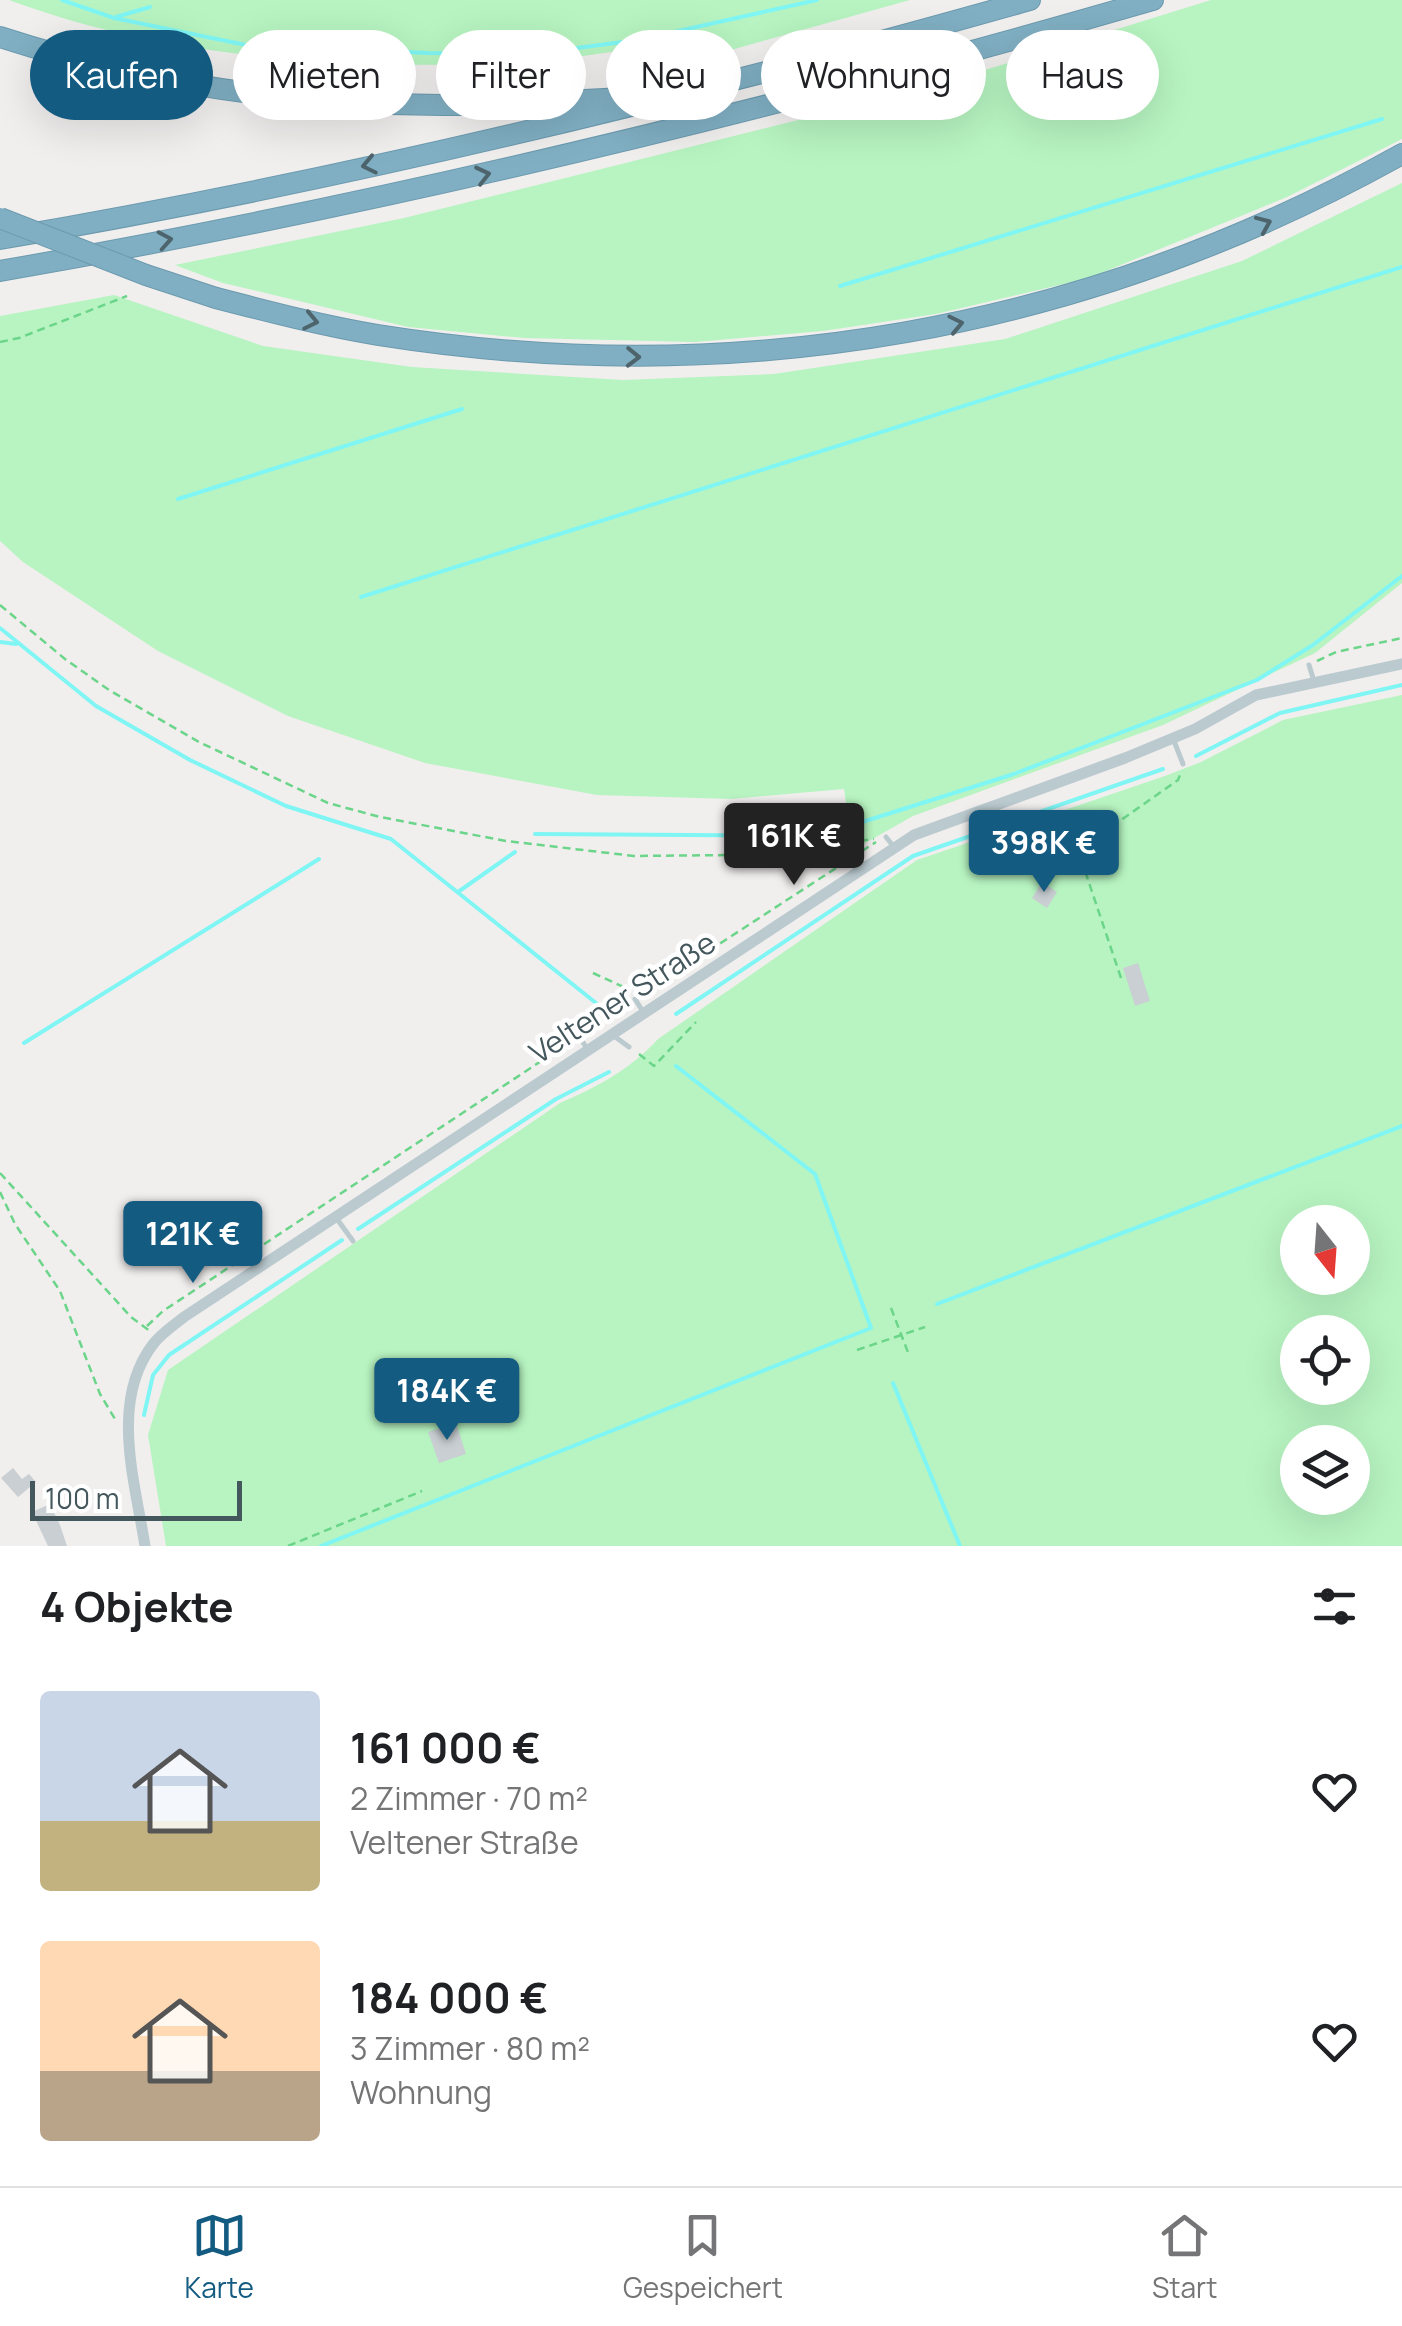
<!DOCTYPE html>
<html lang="de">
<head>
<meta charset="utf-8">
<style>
	body { margin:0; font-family:Manrope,sans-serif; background:#f6f6f6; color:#202124; height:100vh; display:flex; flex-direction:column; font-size:38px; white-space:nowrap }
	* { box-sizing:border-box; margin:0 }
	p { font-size:32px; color:#757577 }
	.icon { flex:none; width:55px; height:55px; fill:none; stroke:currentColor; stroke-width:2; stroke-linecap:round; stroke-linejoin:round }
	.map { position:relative; height:1546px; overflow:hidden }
	.panel { display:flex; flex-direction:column; background:#fff; flex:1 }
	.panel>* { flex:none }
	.banner { position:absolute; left:30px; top:30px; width:1342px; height:90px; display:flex; gap:20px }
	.needle { width:65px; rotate:163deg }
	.tools { position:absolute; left:1280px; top:1205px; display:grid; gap:20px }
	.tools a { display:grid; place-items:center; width:90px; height:90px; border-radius:50%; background:#fff; box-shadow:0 10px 40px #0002; font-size:50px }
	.scale { position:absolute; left:30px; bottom:25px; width:212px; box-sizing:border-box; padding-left:10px; border:5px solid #44575d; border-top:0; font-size:28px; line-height:35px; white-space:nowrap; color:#44575d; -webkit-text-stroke:8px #fff; paint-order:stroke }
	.price { position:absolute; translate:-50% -85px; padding:0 22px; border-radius:10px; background:#145b81; color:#fff; font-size:32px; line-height:65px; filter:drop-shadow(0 2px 5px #0008) }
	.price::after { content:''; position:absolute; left:50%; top:60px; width:30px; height:22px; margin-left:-15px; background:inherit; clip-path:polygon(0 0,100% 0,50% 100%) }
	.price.active { background:#222; color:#fff }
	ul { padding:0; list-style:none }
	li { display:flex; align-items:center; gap:30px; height:250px; padding:0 40px }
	li span { display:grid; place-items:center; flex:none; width:280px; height:200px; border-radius:10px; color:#555 }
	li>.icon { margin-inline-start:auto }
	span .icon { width:120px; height:120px; fill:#fffc; stroke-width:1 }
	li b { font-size:42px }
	h2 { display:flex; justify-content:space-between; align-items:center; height:120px; padding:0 40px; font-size:42px }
	.pill { padding:0 35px; border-radius:45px; background:#fff; box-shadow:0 10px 40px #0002; font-size:35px; line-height:90px }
	.pill.active { background:#145b81; color:#fff }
	.tabs { display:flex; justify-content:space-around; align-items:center; height:140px; border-top:2px solid #e0e0e0; background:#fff; font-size:28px; color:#757577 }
	.tabs a { display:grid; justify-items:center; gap:5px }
	.tabs .active { color:#145b81 }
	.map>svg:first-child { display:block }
	.green { fill:#b7f4c1; fill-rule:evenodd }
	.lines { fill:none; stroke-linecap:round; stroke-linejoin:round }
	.stream { stroke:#7ff6f4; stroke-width:4 }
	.building { fill:#c9cfd3 }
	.motorway-casing { stroke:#6b9aae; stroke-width:22 }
	.path { stroke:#6bd58a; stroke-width:2.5; stroke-dasharray:8 5; stroke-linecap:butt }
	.service { stroke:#bacacf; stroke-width:5 }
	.minor { stroke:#bacacf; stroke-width:11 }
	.motorway { stroke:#80afc3; stroke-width:20 }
	.motorway-bridge-casing { stroke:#6b9aae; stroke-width:22; stroke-linecap:butt }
	.motorway-bridge { stroke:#80afc3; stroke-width:20 }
	.oneway { stroke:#4d646c }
	.labels { text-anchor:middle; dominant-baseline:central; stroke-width:9; stroke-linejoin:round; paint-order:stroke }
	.street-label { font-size:30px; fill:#44575d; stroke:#fff }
</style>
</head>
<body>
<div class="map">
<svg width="1402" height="1546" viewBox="0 0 1402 1546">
	<rect width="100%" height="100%" fill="#f1eeee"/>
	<g class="green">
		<path d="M9,0H910L684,63L677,43C622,50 566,60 511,63C346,70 164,58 9,0Z"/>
		<path d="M1211,0H1402V139L1287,197L1089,278L936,314L823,331L695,342L524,338L408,327L223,283L175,265L404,218L927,88Z"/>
		<path d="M1402,183V583L1315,653L1163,725L913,816L853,850L844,789L731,799L597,795L425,763L288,716L158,651L23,562L0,541V316L114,295L263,346L412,367L623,380L774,374L1005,339L1242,261Z"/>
		<path d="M1402,695V1546H166L148,1435L168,1370L560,1103C599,1086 629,1070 658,1039L917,860L1165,776L1201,762L1283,720ZM1298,1222H1352V1278H1298ZM1298,1332H1352V1388H1298ZM1298,1442H1352V1498H1298Z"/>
	</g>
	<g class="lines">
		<g class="stream">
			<path d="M62,0L114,18L246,45L428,53L531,54L638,40L817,0"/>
			<path d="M116,17L150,7"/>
			<path d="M840,286L1382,119"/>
			<path d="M178,499L462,409"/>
			<path d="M361,597L1402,267"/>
			<path d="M0,628L96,706L190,760L286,806L391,839L606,1011"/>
			<path d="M0,642L16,644"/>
			<path d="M1196,756L1280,713L1402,685"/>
			<path d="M535,834L818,836L1014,774L1257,680L1313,645L1402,576"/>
			<path d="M458,892L515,852"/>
			<path d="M676,1014L913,856L1163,769"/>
			<path d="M24,1043L319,859"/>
			<path d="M358,1229L556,1099L609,1072"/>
			<path d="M937,1304L1402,1126"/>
			<path d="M893,1383L960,1546"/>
			<path d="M144,1415L153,1375L169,1355L342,1240"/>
			<path d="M321,1546L871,1328L815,1174L676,1066"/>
		</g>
	</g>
	<g class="building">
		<path d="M1042,882L1057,892L1047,908L1032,898Z"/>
		<path d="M1138,963L1150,1001L1135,1006L1123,968Z"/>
		<path d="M456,1423L466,1454L439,1463L428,1432Z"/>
		<path d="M13,1468L22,1479L29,1474L36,1482L18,1497L1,1478Z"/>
		<path d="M50,1504L60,1525L67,1546H48L32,1512Z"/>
	</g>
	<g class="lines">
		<defs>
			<g id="motorway">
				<path d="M0,37C147,85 299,106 453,105C509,105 566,101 622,98"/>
				<path d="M0,239C347,180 691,96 1030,0"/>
				<path d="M0,271C390,203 773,110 1153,0"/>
				<path d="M216,298C270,312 324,326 378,335C737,392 1085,331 1402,154"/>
			</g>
		</defs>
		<use href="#motorway" class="motorway-casing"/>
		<g class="path">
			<path d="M0,342L19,338L127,296"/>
			<path d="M0,605L65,659L109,690L199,742L328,803L380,817L506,841L634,856L739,855L874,839"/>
			<path d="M1317,661L1336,652L1402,638"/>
			<path d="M593,973L628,989"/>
			<path d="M1121,978L1082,862L1104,832L1178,780L1180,775"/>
			<path d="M644,993L876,842"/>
			<path d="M585,1032L629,1003"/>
			<path d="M639,1054L654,1066L696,1022"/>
			<path d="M0,1173L131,1317L150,1331"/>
			<path d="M0,1192L15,1224L60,1291L100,1394L115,1419"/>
			<path d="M891,1308L909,1355"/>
			<path d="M147,1326L163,1311L570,1042"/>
			<path d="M857,1350L925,1327"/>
			<path d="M288,1546L422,1491"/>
		</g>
		<g class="service">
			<path d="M1309,665L1314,681"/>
			<path d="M1174,741L1183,764"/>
			<path d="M886,837L894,847"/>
			<path d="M635,999L642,1010"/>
			<path d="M579,1036L586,1047"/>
			<path d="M614,1036L629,1047"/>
			<path d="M337,1219L353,1241"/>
		</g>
		<path class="minor" d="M145,1546C135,1481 109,1400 154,1343C162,1333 174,1325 184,1317L914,835L1125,758L1195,729L1256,695L1402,664"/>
		<use href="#motorway" class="motorway"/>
		<defs>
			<path id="motorway-bridge" d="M0,218L146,275L216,298"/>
		</defs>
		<use href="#motorway-bridge" class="motorway-bridge-casing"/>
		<use href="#motorway-bridge" class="motorway-bridge"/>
	</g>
	<defs><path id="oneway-chevron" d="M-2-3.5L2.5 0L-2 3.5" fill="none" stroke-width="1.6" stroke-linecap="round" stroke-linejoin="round" transform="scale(2.5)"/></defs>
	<g class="oneway">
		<use href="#oneway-chevron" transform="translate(369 165) rotate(168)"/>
		<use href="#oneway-chevron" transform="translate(483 175) rotate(-13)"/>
		<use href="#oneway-chevron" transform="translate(1264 224) rotate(-23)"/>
		<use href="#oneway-chevron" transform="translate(165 240) rotate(-10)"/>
		<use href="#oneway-chevron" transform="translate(311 321) rotate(12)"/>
		<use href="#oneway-chevron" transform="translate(956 324) rotate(-12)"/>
		<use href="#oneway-chevron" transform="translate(633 357) rotate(1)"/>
	</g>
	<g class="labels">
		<g class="street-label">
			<text transform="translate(622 997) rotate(-33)">Veltener Straße</text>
		</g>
	</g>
</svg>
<div class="tools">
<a><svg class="needle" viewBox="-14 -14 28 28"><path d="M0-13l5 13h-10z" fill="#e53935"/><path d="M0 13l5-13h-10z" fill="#757577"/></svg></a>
<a><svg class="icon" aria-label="locate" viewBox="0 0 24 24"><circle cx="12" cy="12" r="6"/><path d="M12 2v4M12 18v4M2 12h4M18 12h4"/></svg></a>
<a><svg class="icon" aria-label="layers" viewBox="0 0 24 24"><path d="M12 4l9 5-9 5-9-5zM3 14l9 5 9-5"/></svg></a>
</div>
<div class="scale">100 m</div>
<b class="price active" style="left:794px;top:888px">161K €</b>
<b class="price" style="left:1044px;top:895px">398K €</b>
<b class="price" style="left:193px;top:1286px">121K €</b>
<b class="price" style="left:447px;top:1443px">184K €</b>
<div class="banner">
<a class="pill active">Kaufen</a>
<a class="pill">Mieten</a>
<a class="pill">Filter</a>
<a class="pill">Neu</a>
<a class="pill">Wohnung</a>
<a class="pill">Haus</a>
</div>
</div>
<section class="panel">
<h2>4 Objekte<svg class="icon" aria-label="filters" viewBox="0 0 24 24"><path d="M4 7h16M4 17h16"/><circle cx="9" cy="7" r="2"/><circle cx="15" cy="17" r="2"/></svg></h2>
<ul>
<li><span style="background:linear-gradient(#c9d6e8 65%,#c2b280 0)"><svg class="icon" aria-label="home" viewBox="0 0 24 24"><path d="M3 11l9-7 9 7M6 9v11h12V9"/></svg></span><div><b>161 000 €</b><p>2 Zimmer · 70 m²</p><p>Veltener Straße</p></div><svg class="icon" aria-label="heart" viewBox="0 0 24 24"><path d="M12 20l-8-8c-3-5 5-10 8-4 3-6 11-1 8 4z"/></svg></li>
<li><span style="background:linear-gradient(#ffd9b3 65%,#b9a48a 0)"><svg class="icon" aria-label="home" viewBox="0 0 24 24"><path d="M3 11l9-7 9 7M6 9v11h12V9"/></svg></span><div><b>184 000 €</b><p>3 Zimmer · 80 m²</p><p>Wohnung</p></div><svg class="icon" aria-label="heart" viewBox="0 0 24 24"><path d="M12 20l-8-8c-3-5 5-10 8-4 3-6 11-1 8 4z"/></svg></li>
</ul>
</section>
<nav class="tabs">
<a class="active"><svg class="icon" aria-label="map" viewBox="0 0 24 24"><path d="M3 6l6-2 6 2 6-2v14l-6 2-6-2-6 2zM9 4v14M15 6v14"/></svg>Karte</a>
<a><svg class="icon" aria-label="saved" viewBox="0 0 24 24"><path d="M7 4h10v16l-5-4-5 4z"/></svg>Gespeichert</a>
<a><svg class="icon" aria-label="home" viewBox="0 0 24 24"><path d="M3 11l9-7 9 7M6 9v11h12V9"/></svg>Start</a>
</nav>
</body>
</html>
